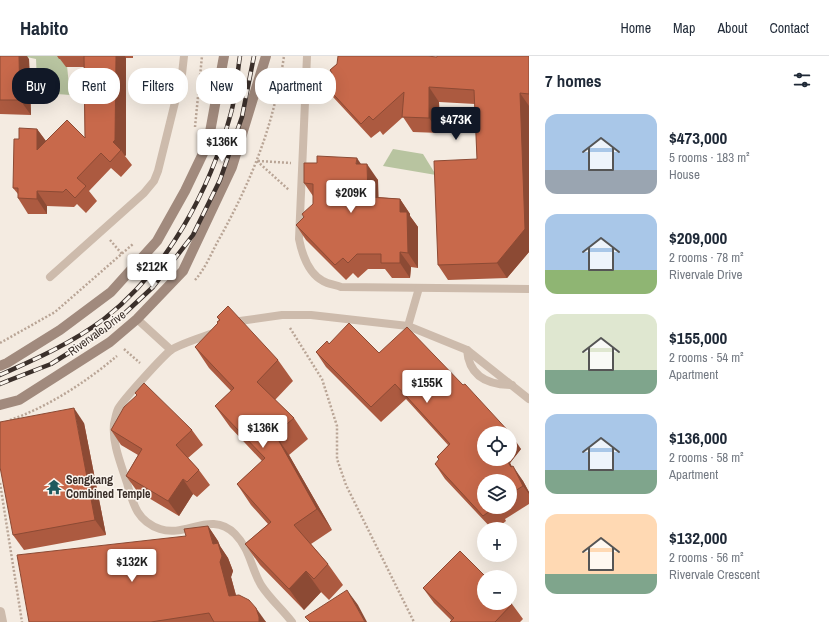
<!DOCTYPE html>
<html lang="en">
<head>
<meta charset="utf-8">
<style>
	body { margin:0; font-family:"Archivo Narrow",sans-serif; background:#f2f2f3; color:#1f2937; height:100vh; display:flex; flex-direction:column; font-size:15px; white-space:nowrap }
	* { box-sizing:border-box; margin:0 }
	p { font-size:13px; color:#747a83 }
	.icon { flex:none; width:22px; height:22px; fill:none; stroke:currentColor; stroke-width:2; stroke-linecap:round; stroke-linejoin:round }
	.map { position:relative; flex:1; overflow:hidden }
	.side { display:flex; flex-direction:column; background:#fff; width:300px }
	.side>* { flex:none }
	.banner { position:absolute; left:12px; top:12px; width:380px; height:36px; display:flex; gap:8px }
	.buttons { position:absolute; left:477px; top:370px; display:grid; gap:8px }
	.buttons a { display:grid; place-items:center; width:40px; height:40px; border-radius:50%; background:#fff; box-shadow:0 4px 16px #0002; font-size:20px }
	.price { position:absolute; translate:-50% -34px; padding:0 9px; border-radius:4px; background:#fff; color:#222; font-size:13px; line-height:26px; filter:drop-shadow(0 1px 2px #0008) }
	.price::after { content:''; position:absolute; left:50%; top:24px; width:12px; height:9px; margin-left:-6px; background:inherit; clip-path:polygon(0 0,100% 0,50% 100%) }
	.price.active { background:#111827; color:#fff }
	ul { padding:0; list-style:none }
	li { display:flex; align-items:center; gap:12px; height:100px; padding:0 16px }
	li span { display:grid; place-items:center; flex:none; width:112px; height:80px; border-radius:12px; color:#555 }
	li>.icon { margin-inline-start:auto }
	span .icon { width:48px; height:48px; fill:#fffc; stroke-width:1 }
	li b { font-size:17px }
	h2 { display:flex; justify-content:space-between; align-items:center; height:48px; padding:0 16px; font-size:17px }
	.tag { padding:0 14px; border-radius:16px; background:#fff; box-shadow:0 4px 16px #0002; font-size:14px; line-height:36px }
	.tag.active { background:#111827; color:#fff }
	header { display:flex; align-items:center; gap:24px; box-sizing:border-box; height:56px; padding:0 20px; background:#fff; border-bottom:1px solid #e0e1e3 }
	header strong { font-size:19px }
	nav { display:flex; gap:22px; margin-inline-start:auto; font-size:14px }
	main { display:flex; flex:1; min-height:0 }
	.map>svg:first-child { display:block }
	.green { fill:#b8c4a0 }
	.lines { fill:none; stroke-linecap:round; stroke-linejoin:round }
	.path { stroke:#b9a596; stroke-width:2.5; stroke-dasharray:2 2; stroke-linecap:butt }
	.lane { stroke:#cdbbac; stroke-width:8 }
	.street { stroke:#cdbbac; stroke-width:10 }
	.secondary { stroke:#a18a7d; stroke-width:10 }
	.rail-casing { stroke:#3b302b; stroke-width:4.5 }
	.rail { stroke:#fbf5ee; stroke-width:3; stroke-dasharray:9; stroke-linecap:butt }
	.wall { fill:#ac5a40; fill-rule:evenodd }
	.shaded-wall { fill:#8c4a34 }
	.building { fill:#c8694b; stroke:#8c4a34 }
	.labels { text-anchor:middle; dominant-baseline:central; stroke-width:3; stroke-linejoin:round; paint-order:stroke }
	.street-label { font-size:12px; fill:#3b302b; stroke:#fbf5ee }
	.poi-label { font-size:12px; font-weight:bold; fill:#3b302b; stroke:#fbf5ee; text-anchor:start }
</style>
</head>
<body>
<header>
<strong>Habito</strong>
<nav><a>Home</a><a>Map</a><a>About</a><a>Contact</a></nav>
</header>
<main>
<div class="map">
<svg width="529" height="566" viewBox="0 0 529 566">
	<rect width="100%" height="100%" fill="#f4ebe1"/>
	<g class="green">
		<path d="M22,0H66L70,39L44,37L37,26L36,3Z"/>
		<path d="M393,93L423,98L436,119L383,110Z"/>
	</g>
	<g class="lines">
		<g class="path">
			<path d="M278,38L294,41"/>
			<path d="M195,71L202,0"/>
			<path d="M257,105L289,134"/>
			<path d="M258,105L291,107"/>
			<path d="M110,184L122,198"/>
			<path d="M195,224C205,213 211,198 218,185C252,124 274,69 284,0"/>
			<path d="M290,272L322,323L337,370V403L346,429L414,566"/>
			<path d="M0,287L55,256L133,188"/>
			<path d="M124,293L140,307"/>
			<path d="M10,364C48,351 86,326 117,300"/>
			<path d="M0,427L22,566"/>
		</g>
		<g class="lane">
			<path d="M307,0L299,183C302,198 308,217 323,225C328,228 336,229 341,231L529,233"/>
			<path d="M50,221L144,137L154,125L158,115L182,18L184,0"/>
			<path d="M137,263L171,294"/>
			<path d="M232,269L240,265L282,259H311L408,270L467,294L529,343"/>
			<path d="M408,270L419,232"/>
			<path d="M216,276C203,281 182,287 171,294C162,301 123,344 118,353C116,357 115,364 114,368C112,387 121,408 127,427C133,448 137,465 160,473C186,482 211,454 235,478C250,493 251,512 261,529C270,543 282,553 292,566"/>
			<path d="M467,294C469,320 487,329 512,329"/>
		</g>
		<path class="street" d="M0,556L2,566"/>
		<g class="secondary">
			<path d="M0,310L7,307L60,274L111,236L157,185L185,135L208,87L224,0"/>
			<path d="M0,349L19,344L110,286L137,263L183,215L232,111L266,0"/>
		</g>
		<defs>
			<g id="rail">
				<path d="M0,319C36,303 72,287 104,263C168,213 210,134 231,57C236,39 237,19 240,0"/>
				<path d="M0,328L51,308L110,271L153,231L193,179L220,124L242,61L254,0"/>
			</g>
		</defs>
		<use href="#rail" class="rail-casing"/>
		<use href="#rail" class="rail"/>
	</g>
	<g class="wall">
		<path d="M0,0L29,3L31,59L0,58Z"/>
		<path d="M57,0H133V2H126V99L125,100L132,109L121,121L111,112L89,135L97,145L86,157L77,148L74,151L47,150V158H28L18,142V138L13,132L19,83L37,73L46,85L85,82L84,11H66L60,3H59Z"/>
		<path d="M529,0V196L507,222L448,224L438,209L477,103L475,48L439,46L440,77L413,76L403,61L383,79L380,75L371,82L333,41L322,26L332,18L330,14L337,8L437,1Z"/>
		<path d="M361,108L378,124V141L400,143L410,158V160L418,171V212L411,211L410,222H392L385,213H368L358,222L353,217L346,224L306,184L296,169L304,161L313,148V140L304,127Z"/>
		<path d="M217,261L278,304L293,325L275,344L294,362L308,383L289,399L332,474L311,488L328,508L343,529L329,544L321,536L304,554L260,509L245,488L268,468L251,449L237,428L262,405L230,371L215,350L231,335L209,312L195,291L218,268L217,266L219,264Z"/>
		<path d="M329,288L379,297L521,393L510,407L512,411L523,425L529,436V448L505,463L506,465L496,473H492L445,423L435,408L439,404L437,401L448,389L406,343L381,366L326,311L316,296ZM510,425V451H484Z"/>
		<path d="M84,367L106,479L24,494L13,479Z"/>
		<path d="M111,374H192L203,389L188,402L199,414L210,429L197,441L193,438L179,460L137,435L126,420L138,399L121,389Z"/>
		<path d="M208,470L218,485L220,490L228,502L233,515L231,521L236,539L266,566H29L186,480Z"/>
		<path d="M423,532L512,548L523,563L520,566H450L451,564L434,547Z"/>
	</g>
	<g class="shaded-wall">
		<path d="M19,0H27L29,3L31,59L20,44Z"/>
		<path d="M116,0H125L126,2V99L125,100L121,94L113,86Z"/>
		<path d="M429,31L439,46L440,77L429,62Z"/>
		<path d="M520,37L529,50V196L507,222L497,207Z"/>
		<path d="M37,73L48,88L37,94Z"/>
		<path d="M357,102L367,117L356,108Z"/>
		<path d="M367,108L378,124L379,156L368,141Z"/>
		<path d="M37,135L47,150V158L37,143Z"/>
		<path d="M400,143L410,158V160L418,171V212L408,197L400,156Z"/>
		<path d="M400,196L411,211L410,222L400,207Z"/>
		<path d="M74,352L84,367L106,479L95,464Z"/>
		<path d="M275,378L289,399L332,474L317,453Z"/>
		<path d="M510,378H511L521,393L510,407L521,427L506,403H510Z"/>
		<path d="M513,410L523,425L529,436V438L523,430Z"/>
		<path d="M183,423L193,438L179,460L168,445Z"/>
		<path d="M208,470L218,485L220,490L228,502L233,515L231,521L240,555L229,540Z"/>
		<path d="M306,515L321,536L304,554L289,533Z"/>
		<path d="M347,534L358,549L367,566H365Z"/>
		<path d="M256,552L266,566H259Z"/>
	</g>
	<g class="building">
		<path d="M0,0H19L20,44H0Z"/>
		<path d="M84,0H116L115,84L113,86L121,94L110,106L101,97L77,122L86,130L75,142L66,133L63,136L37,135V143L18,142V132H13L14,83H19V72L37,73V94L67,64L85,82Z"/>
		<path d="M338,0H427L437,1V0H529V38L520,37L525,173L497,207L438,209L434,105L477,103L474,34L429,31V62L402,61L404,36L373,64L369,60L361,68L322,26L332,17L330,14L337,8Z"/>
		<path d="M317,100L357,102L356,108H367L368,141L400,143V156H407L408,197L400,196V207H381V198H357L348,207L343,202L335,209L296,169L304,161L302,158L313,148V128L304,127V107H317Z"/>
		<path d="M228,250L278,304L257,326L294,362L275,378L317,453L294,469L328,508L314,523L306,515L289,533L245,488L271,466L237,428L265,402L215,350L234,332L195,291L218,267L217,266L220,264L217,261Z"/>
		<path d="M349,267L379,297L407,271L463,329L465,328L511,378H510V377H484V403H506L511,411L513,410L523,430L510,438V425H484V451H495L483,460L435,408L439,403L437,401L450,388L395,328L371,351L316,296L327,285L329,288Z"/>
		<path d="M144,327L192,374L176,389L199,414L187,426L183,423L168,445L126,420L142,393L111,374L124,351L137,339L135,337Z"/>
		<path d="M74,352L95,464L13,479L0,411V366Z"/>
		<path d="M208,470L213,488L218,487L222,500L220,506L229,540L239,539L249,544L256,552L259,561V566H214L209,557L151,566H29L17,499L186,480L184,473Z"/>
		<path d="M460,495L486,521H484V547H510V546L512,548L495,566H450L454,562L423,532Z"/>
		<path d="M347,534L365,566H310L305,561Z"/>
	</g>
	<defs>
		<symbol id="temple-bare" viewBox="-9 -9 18 18"><path d="M0-6L5-2H3V0L6.5 2.5H4V6H1.5V3h-3V6H-4V2.5H-6.5L-3 0V-2H-5Z" fill="#1f5a5e" stroke="#fbf5ee" stroke-width="2.5" paint-order="stroke"/></symbol>
	</defs>
	<g fill-rule="evenodd">
		<use href="#temple-bare" x="43" y="420" width="22" height="22"/>
	</g>
	<g class="labels">
		<g class="street-label">
			<text transform="translate(97 277) rotate(-36)">Rivervale Drive</text>
		</g>
		<g class="poi-label">
			<text x="66" y="424">Sengkang<tspan x="66" dy="14">Combined Temple</tspan></text>
		</g>
	</g>
</svg>
<div class="buttons">
<a><svg class="icon" aria-label="locate" viewBox="0 0 24 24"><circle cx="12" cy="12" r="6"/><path d="M12 2v4M12 18v4M2 12h4M18 12h4"/></svg></a>
<a><svg class="icon" aria-label="layers" viewBox="0 0 24 24"><path d="M12 4l9 5-9 5-9-5zM3 14l9 5 9-5"/></svg></a>
<a>+</a>
<a>−</a>
</div>
<b class="price active" style="left:456px;top:85px">$473K</b>
<b class="price" style="left:222px;top:107px">$136K</b>
<b class="price" style="left:351px;top:158px">$209K</b>
<b class="price" style="left:152px;top:232px">$212K</b>
<b class="price" style="left:427px;top:348px">$155K</b>
<b class="price" style="left:263px;top:393px">$136K</b>
<b class="price" style="left:132px;top:527px">$132K</b>
<div class="banner">
<a class="tag active">Buy</a>
<a class="tag">Rent</a>
<a class="tag">Filters</a>
<a class="tag">New</a>
<a class="tag">Apartment</a>
</div>
</div>
<section class="side">
<h2>7 homes<svg class="icon" aria-label="filters" viewBox="0 0 24 24"><path d="M4 7h16M4 17h16"/><circle cx="9" cy="7" r="2"/><circle cx="15" cy="17" r="2"/></svg></h2>
<ul>
<li><span style="background:linear-gradient(#a9c7e8 70%,#9aa5b1 0)"><svg class="icon" aria-label="home" viewBox="0 0 24 24"><path d="M3 11l9-7 9 7M6 9v11h12V9"/></svg></span><div><b>$473,000</b><p>5 rooms · 183 m²</p><p>House</p></div></li>
<li><span style="background:linear-gradient(#a9c7e8 70%,#8fb573 0)"><svg class="icon" aria-label="home" viewBox="0 0 24 24"><path d="M3 11l9-7 9 7M6 9v11h12V9"/></svg></span><div><b>$209,000</b><p>2 rooms · 78 m²</p><p>Rivervale Drive</p></div></li>
<li><span style="background:linear-gradient(#dfe7d0 70%,#7fa58c 0)"><svg class="icon" aria-label="home" viewBox="0 0 24 24"><path d="M3 11l9-7 9 7M6 9v11h12V9"/></svg></span><div><b>$155,000</b><p>2 rooms · 54 m²</p><p>Apartment</p></div></li>
<li><span style="background:linear-gradient(#a9c7e8 70%,#7fa58c 0)"><svg class="icon" aria-label="home" viewBox="0 0 24 24"><path d="M3 11l9-7 9 7M6 9v11h12V9"/></svg></span><div><b>$136,000</b><p>2 rooms · 58 m²</p><p>Apartment</p></div></li>
<li><span style="background:linear-gradient(#ffd9b3 75%,#7fa58c 0)"><svg class="icon" aria-label="home" viewBox="0 0 24 24"><path d="M3 11l9-7 9 7M6 9v11h12V9"/></svg></span><div><b>$132,000</b><p>2 rooms · 56 m²</p><p>Rivervale Crescent</p></div></li>
</ul>
</section>
</main>
</body>
</html>
